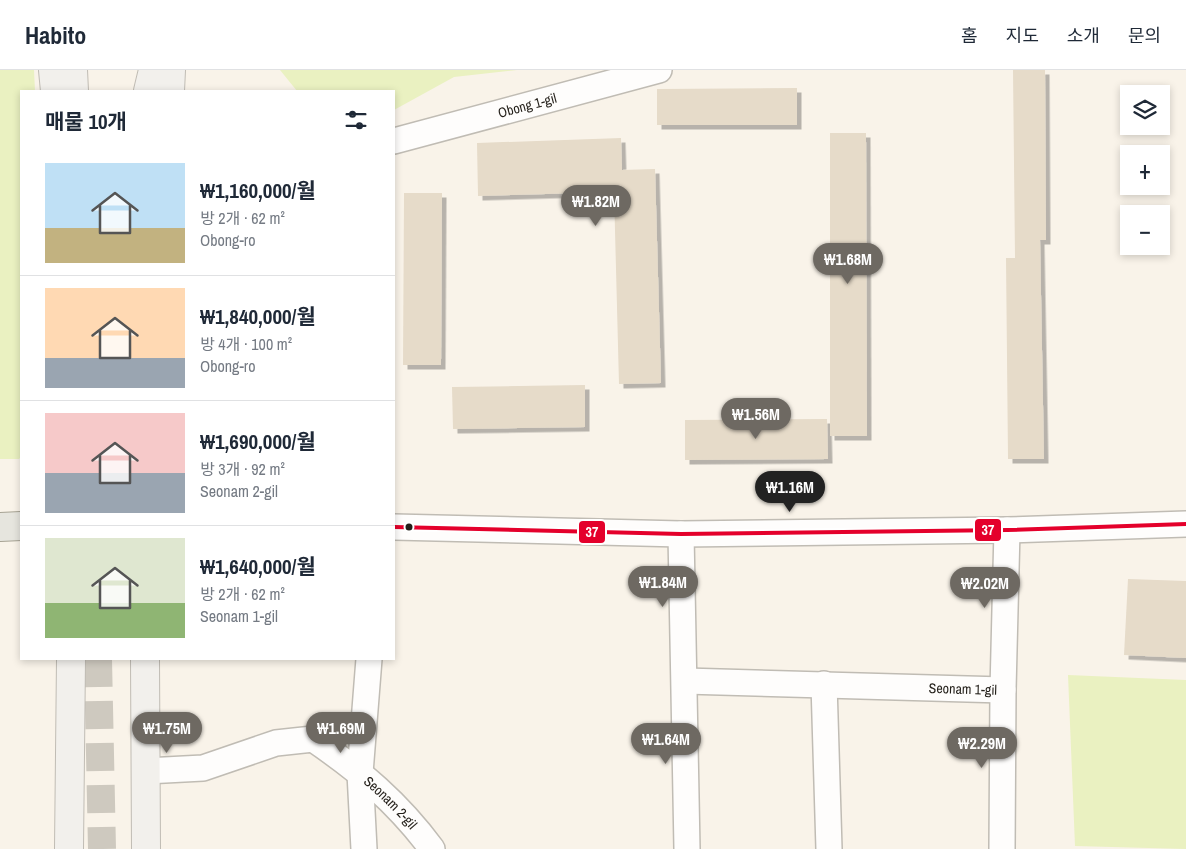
<!DOCTYPE html>
<html lang="ko">
<head>
<meta charset="utf-8">
<style>
	body { margin:0; font-family:"Archivo Narrow","Noto Sans KR",sans-serif; background:#f6f6f7; color:#1f2937; height:100vh; display:flex; flex-direction:column; font-size:19px; white-space:nowrap }
	* { box-sizing:border-box; margin:0 }
	p { font-size:16px; color:#747a83 }
	.icon { flex:none; width:28px; height:28px; fill:none; stroke:currentColor; stroke-width:2; stroke-linecap:round; stroke-linejoin:round }
	.map { position:relative; flex:1; overflow:hidden }
	.panel { position:absolute; left:20px; top:20px; width:375px; height:570px; display:flex; flex-direction:column; background:#fff; border-radius:0px; box-shadow:0 2px 8px #0003 }
	.panel>* { flex:none }
	.buttons { position:absolute; left:1120px; top:15px; display:grid; gap:10px }
	.buttons a { display:grid; place-items:center; width:50px; height:50px; border-radius:0px; background:#fff; box-shadow:0 2px 8px #0003; font-size:25px }
	.price { position:absolute; translate:-50% -42px; padding:0 11px; border-radius:18px; background:#6e6962; color:#fff; font-size:16px; line-height:32px; filter:drop-shadow(0 1px 2px #0008) }
	.price::after { content:''; position:absolute; left:50%; top:30px; width:15px; height:11px; margin-left:-8px; background:inherit; clip-path:polygon(0 0,100% 0,50% 100%) }
	.price.on { background:#222; color:#fff }
	ul { padding:0; list-style:none }
	li { display:flex; align-items:center; gap:15px; height:125px; padding:0 25px }
	li+li { border-top:1px solid #e0e1e3 }
	li span { display:grid; place-items:center; flex:none; width:140px; height:100px; border-radius:0px; color:#555 }
	li>.icon { margin-inline-start:auto }
	span .icon { width:60px; height:60px; fill:#fffc; stroke-width:1 }
	li b { font-size:21px }
	h2 { display:flex; justify-content:space-between; align-items:center; height:60px; padding:0 25px; font-size:21px }
	header { display:flex; align-items:center; gap:30px; box-sizing:border-box; height:70px; padding:0 25px; background:#fff; border-bottom:1px solid #e0e1e3 }
	header strong { font-size:24px }
	nav { display:flex; gap:28px; margin-inline-start:auto; font-size:18px }
	.map>svg:first-child { display:block }
	.green { fill:#eaf1c1 }
	.building { fill:#e6dbc9; filter:url(#shadow) }
	.lines { fill:none; stroke-linecap:round; stroke-linejoin:round }
	.secondary-tunnel { stroke:#cec9bf; stroke-width:28; stroke-dasharray:28 14; stroke-linecap:butt }
	.minor-casing { stroke:#c0bcb4; stroke-width:28 }
	.secondary-casing { stroke:#c0bcb4; stroke-width:30 }
	.primary-casing { stroke:#a7a394; stroke-width:30 }
	.minor { stroke:#fefdfc; stroke-width:25 }
	.secondary { stroke:#f2f0ec; stroke-width:28 }
	.primary { stroke:#e6e5de; stroke-width:28 }
	.bus-1-casing { stroke:#fff; stroke-width:8 }
	.bus-1 { stroke:#e4002b; stroke-width:4 }
	.bus-dot { fill:#231f19; stroke:#fff; stroke-width:2 }
	.labels { text-anchor:middle; dominant-baseline:central; stroke-width:4.5; stroke-linejoin:round; paint-order:stroke }
	.street-label { font-size:14px; fill:#231f19; stroke:#fff }
	.line-badge { stroke:#fff; stroke-width:2 }
	.badge-label { font-size:14px; text-anchor:middle; font-weight:bold; fill:#fff }
</style>
</head>
<body>
<header>
<strong>Habito</strong>
<nav><a>홈</a><a>지도</a><a>소개</a><a>문의</a></nav>
</header>
<div class="map">
<svg width="1186" height="779" viewBox="0 0 1186 779">
	<defs>
		<filter id="shadow"><feDropShadow dx="4.5" dy="4.5" stdDeviation="0" flood-color="#0004"/></filter>
	</defs>
	<rect width="100%" height="100%" fill="#f9f3e9"/>
	<g class="green">
		<path d="M0,0H34L35,21H21V387L19,389H0Z"/>
		<path d="M280,0H517L454,7L394,40V21H297Z"/>
		<path d="M1068,605L1186,610V779L1075,776Z"/>
	</g>
	<g class="building">
		<path d="M1013,0H1045L1046,170H1040L1044,389H1008L1006,188H1015Z"/>
		<path d="M797,18V55H657V19Z"/>
		<path d="M830,63H866L867,366H830Z"/>
		<path d="M621,68L622,100L655,99L661,313L619,314L614,122L478,126L477,73Z"/>
		<path d="M404,123H442L441,295H403Z"/>
		<path d="M585,315V357L453,359L452,317Z"/>
		<path d="M827,349L828,389L685,390V350Z"/>
		<path d="M1128,509L1186,511V588L1124,585Z"/>
	</g>
	<g class="lines">
		<path class="secondary-tunnel" d="M98,589L102,779"/>
		<defs>
			<g id="minor">
				<path id="s1" d="M394,71L659,0"/>
				<path d="M394,457L681,464L1007,460L1186,454"/>
				<path d="M681,464L687,779"/>
				<path id="s2" d="M685,611L1003,620"/>
				<path d="M824,614L829,779"/>
				<path id="s3" d="M146,701L203,698L276,673L313,669C360,701 398,733 432,779"/>
				<path d="M364,779L360,703L369,589"/>
				<path d="M1002,779L1003,620L1007,460"/>
			</g>
			<g id="secondary">
				<path d="M53,0L55,21"/>
				<path d="M73,0L74,21"/>
				<path d="M148,21L153,0"/>
				<path d="M170,21L171,0"/>
				<path d="M145,589L146,779"/>
				<path d="M69,779L71,589"/>
			</g>
			<path id="primary" d="M0,457L21,456"/>
		</defs>
		<use href="#minor" class="minor-casing"/>
		<use href="#secondary" class="secondary-casing"/>
		<use href="#primary" class="primary-casing"/>
		<use href="#minor" class="minor"/>
		<use href="#secondary" class="secondary"/>
		<use href="#primary" class="primary"/>
		<defs>
			<path id="bus-1" d="M394,457L681,464L1007,460L1186,454"/>
		</defs>
		<use href="#bus-1" class="bus-1-casing"/>
		<use href="#bus-1" class="bus-1"/>
	</g>
	<circle class="bus-dot" cx="409" cy="457" r="4.5"/>
	<g class="labels">
		<g class="street-label">
			<text stroke="none"><textPath href="#s1" startOffset="138">Obong 1-gil</textPath></text>
			<text stroke="none"><textPath href="#s2" startOffset="278">Seonam 1-gil</textPath></text>
			<text stroke="none"><textPath href="#s3" startOffset="272">Seonam 2-gil</textPath></text>
		</g>
	</g>
	<g class="line-badge">
		<rect x="974" y="448" width="28" height="24" rx="5" fill="#e4002b"/>
		<rect x="578" y="450" width="28" height="24" rx="5" fill="#e4002b"/>
	</g>
	<g class="badge-label">
		<text x="988" y="465">37</text>
		<text x="592" y="467">37</text>
	</g>
</svg>
<div class="buttons">
<a><svg class="icon" aria-label="layers" viewBox="0 0 24 24"><path d="M12 4l9 5-9 5-9-5zM3 14l9 5 9-5"/></svg></a>
<a>+</a>
<a>−</a>
</div>
<b class="price" style="left:596px;top:157px">₩1.82M</b>
<b class="price" style="left:848px;top:215px">₩1.68M</b>
<b class="price" style="left:756px;top:370px">₩1.56M</b>
<b class="price on" style="left:790px;top:443px">₩1.16M</b>
<b class="price" style="left:663px;top:538px">₩1.84M</b>
<b class="price" style="left:985px;top:539px">₩2.02M</b>
<b class="price" style="left:167px;top:684px">₩1.75M</b>
<b class="price" style="left:341px;top:684px">₩1.69M</b>
<b class="price" style="left:666px;top:695px">₩1.64M</b>
<b class="price" style="left:982px;top:699px">₩2.29M</b>
<section class="panel">
<h2>매물 10개<svg class="icon" aria-label="filters" viewBox="0 0 24 24"><path d="M4 7h16M4 17h16"/><circle cx="9" cy="7" r="2"/><circle cx="15" cy="17" r="2"/></svg></h2>
<ul>
<li><span style="background:linear-gradient(#bfe0f5 65%,#c2b280 0)"><svg class="icon" aria-label="home" viewBox="0 0 24 24"><path d="M3 11l9-7 9 7M6 9v11h12V9"/></svg></span><div><b>₩1,160,000/월</b><p>방 2개 · 62 m²</p><p>Obong-ro</p></div></li>
<li><span style="background:linear-gradient(#ffd9b3 70%,#9aa5b1 0)"><svg class="icon" aria-label="home" viewBox="0 0 24 24"><path d="M3 11l9-7 9 7M6 9v11h12V9"/></svg></span><div><b>₩1,840,000/월</b><p>방 4개 · 100 m²</p><p>Obong-ro</p></div></li>
<li><span style="background:linear-gradient(#f6c9c9 60%,#9aa5b1 0)"><svg class="icon" aria-label="home" viewBox="0 0 24 24"><path d="M3 11l9-7 9 7M6 9v11h12V9"/></svg></span><div><b>₩1,690,000/월</b><p>방 3개 · 92 m²</p><p>Seonam 2-gil</p></div></li>
<li><span style="background:linear-gradient(#dfe7d0 65%,#8fb573 0)"><svg class="icon" aria-label="home" viewBox="0 0 24 24"><path d="M3 11l9-7 9 7M6 9v11h12V9"/></svg></span><div><b>₩1,640,000/월</b><p>방 2개 · 62 m²</p><p>Seonam 1-gil</p></div></li>
</ul>
</section>
</div>
</body>
</html>
